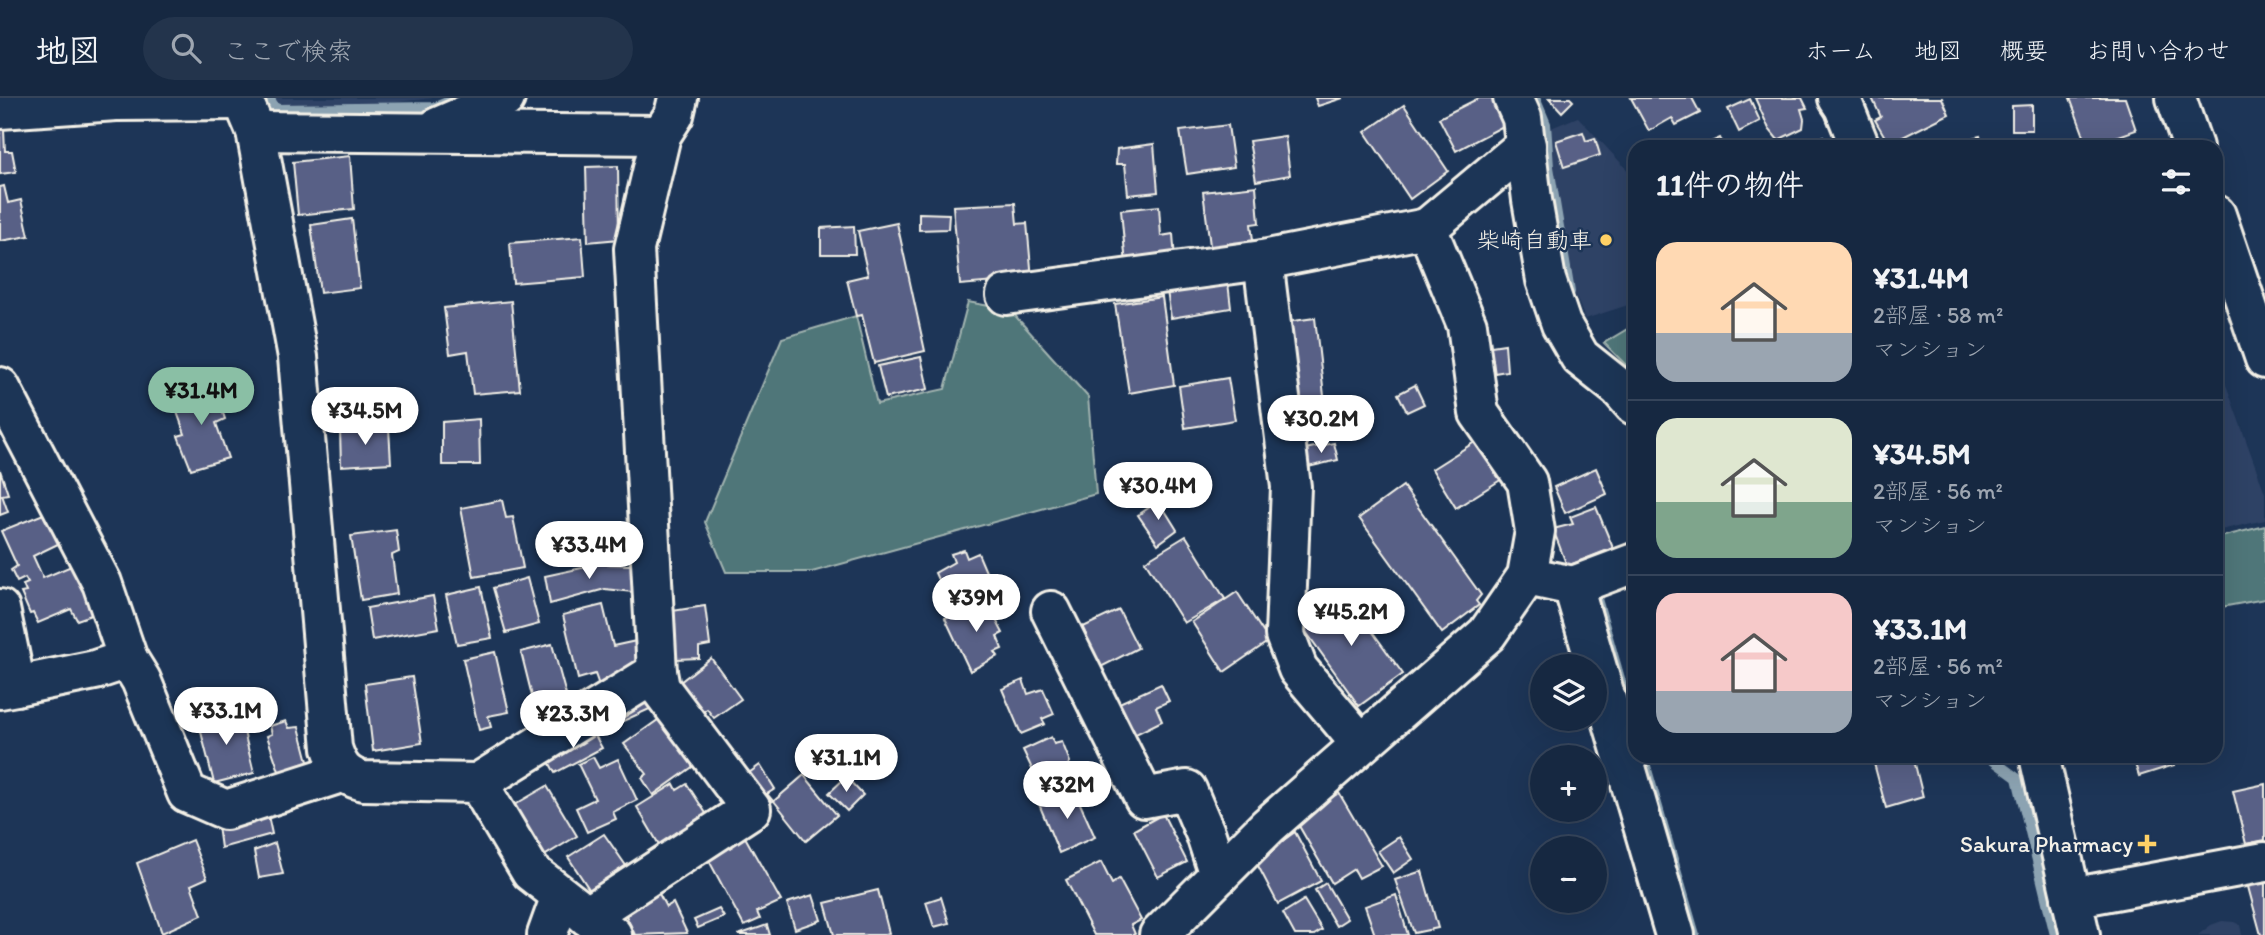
<!DOCTYPE html>
<html lang="ja">
<head>
<meta charset="utf-8">
<style>
	body { margin:0; font-family:Itim,"Klee One",sans-serif; background:#23344c; color:#f1f3f6; height:100vh; display:flex; flex-direction:column; font-size:26px; white-space:nowrap }
	* { box-sizing:border-box; margin:0 }
	p { font-size:23px; color:#9ea6b1 }
	.icon { flex:none; width:38px; height:38px; fill:none; stroke:currentColor; stroke-width:2; stroke-linecap:round; stroke-linejoin:round }
	.map { position:relative; flex:1; overflow:hidden }
	.side { position:absolute; left:1628px; top:42px; width:595px; height:623px; display:flex; flex-direction:column; background:#162841; border-radius:21px; box-shadow:0 7px 28px #0002,0 0 0 2px #35445a }
	.side>* { flex:none }
	.fabs { position:absolute; left:1530px; top:556px; display:grid; gap:14px }
	.fabs a { display:grid; place-items:center; width:77px; height:77px; border-radius:50%; background:#162841; box-shadow:0 7px 28px #0002,0 0 0 2px #35445a; font-size:35px }
	.price { position:absolute; translate:-50% -60px; padding:0 16px; border-radius:24px; background:#fff; color:#222; font-size:23px; line-height:46px; filter:drop-shadow(0 2px 4px #0008) }
	.price::after { content:''; position:absolute; left:50%; top:42px; width:21px; height:16px; margin-left:-10px; background:inherit; clip-path:polygon(0 0,100% 0,50% 100%) }
	.price.selected { background:#8abfa5; color:#111 }
	ul { padding:0; list-style:none }
	li { display:flex; align-items:center; gap:21px; height:175px; padding:0 28px }
	li+li { border-top:2px solid #35445a }
	li span { display:grid; place-items:center; flex:none; width:196px; height:140px; border-radius:21px; color:#555 }
	li>.icon { margin-inline-start:auto }
	span .icon { width:84px; height:84px; fill:#fffc; stroke-width:1 }
	li b { font-size:30px }
	h2 { display:flex; justify-content:space-between; align-items:center; height:84px; padding:0 28px; font-size:30px }
	header { display:flex; align-items:center; gap:42px; box-sizing:border-box; height:98px; padding:0 35px; background:#162841; border-bottom:2px solid #35445a }
	header strong { font-size:33px }
	nav { display:flex; gap:38px; margin-inline-start:auto; font-size:24px }
	.search { width:490px; height:63px; background:#23344c; display:flex; align-items:center; gap:18px; box-sizing:border-box; padding:0 24px; border-radius:38px; color:#9ea6b1; font-size:26px }
	.map>svg:first-child { display:block }
	.built { fill:#2f4265 }
	.green { fill:#4f7679; stroke:#a2b4b0; stroke-width:2 }
	.lines { fill:none; stroke-linecap:round; stroke-linejoin:round }
	.stream { stroke:#8ca3b2; stroke-width:10 }
	.building { fill:#586086; stroke:#f4f1e8; stroke-width:2 }
	.minor-casing { stroke:#f4f1e8; stroke-width:44 }
	.minor { stroke:#1d3557; stroke-width:38 }
	.poi-dot { fill:#ffd166; stroke:#1d3557; stroke-width:2.5 }
	.labels { text-anchor:middle; dominant-baseline:central; stroke-width:5; stroke-linejoin:round; paint-order:stroke }
	.poi-label { font-size:23px; fill:#f4f1e8; stroke:#1d3557; text-anchor:end }
</style>
</head>
<body>
<header>
<strong>地図</strong>
<div class="search"><svg class="icon" aria-label="search" viewBox="0 0 24 24"><circle cx="10" cy="10" r="6"/><path d="M15 15l6 6"/></svg>ここで検索</div>
<nav><a>ホーム</a><a>地図</a><a>概要</a><a>お問い合わせ</a></nav>
</header>
<div class="map">
<svg width="2265" height="837" viewBox="0 0 2265 837">
	<rect width="100%" height="100%" fill="#1d3557"/>
	<filter id="ink" filterUnits="userSpaceOnUse"><feTurbulence type="fractalNoise" baseFrequency=".0143" numOctaves="2"/><feDisplacementMap in="SourceGraphic" scale="14" xChannelSelector="R" yChannelSelector="G"/><feConvolveMatrix kernelMatrix="1 2 1 2 8 2 1 2 1" color-interpolation-filters="sRGB"/></filter>
	<g filter="url(#ink)">
		<g class="built">
			<path d="M262,0H434L273,17Z"/>
			<path d="M1578,19L1634,79V205L1585,221L1571,186L1552,73L1551,30Z"/>
			<path d="M2217,262L2265,395V422L2216,433Z"/>
			<path d="M2222,823L2234,824L2240,827L2242,837H2198L2211,827Z"/>
		</g>
		<g class="green">
			<path d="M968,204L1010,212L1088,299L1096,396L812,474H726L705,424L782,240L856,218L877,306L945,291Z"/>
			<path d="M1634,227V275L1604,245Z"/>
			<path d="M2265,428V501L2216,510V440Z"/>
		</g>
		<g class="lines">
			<g class="stream">
				<path d="M269,0L276,11L435,9L456,0"/>
				<path d="M1535,0L1546,26L1549,69L1570,194"/>
				<path d="M1604,492L1598,494L1597,501L1634,629"/>
				<path d="M1643,658L1695,837"/>
				<path d="M1987,658L2017,680L2055,837"/>
			</g>
		</g>
		<g class="building">
			<path d="M1315,0H1343L1318,8Z"/>
			<path d="M1479,0H1497L1509,25L1456,53L1439,20Z"/>
			<path d="M1549,0H1570L1573,3L1562,14Z"/>
			<path d="M1631,0H1692L1700,15L1676,27L1672,20L1649,33Z"/>
			<path d="M1755,0H1802L1807,10L1801,11L1804,21L1803,30L1778,42L1769,31Z"/>
			<path d="M1872,0H1942L1949,16L1889,46L1875,22L1881,19Z"/>
			<path d="M2070,0H2125L2136,32L2088,49Z"/>
			<path d="M1750,1L1760,23L1739,34L1728,11Z"/>
			<path d="M1404,7L1448,73L1410,101L1365,34Z"/>
			<path d="M2032,7V32H2012V8Z"/>
			<path d="M1228,27L1234,69L1187,76L1180,33Z"/>
			<path d="M0,32H4L5,53H12L16,74L0,76Z"/>
			<path d="M1583,34L1586,43L1595,40L1600,57L1564,69L1556,43Z"/>
			<path d="M1285,38L1290,77L1256,83L1249,43Z"/>
			<path d="M1823,38L1828,49H1799Z"/>
			<path d="M1980,38L1983,49H1940V48Z"/>
			<path d="M1720,40L1724,49H1700Z"/>
			<path d="M1154,46L1158,94L1128,97L1125,66H1116L1117,51Z"/>
			<path d="M350,58L354,111L298,117L293,64Z"/>
			<path d="M618,68L619,141L588,144L586,69Z"/>
			<path d="M4,88L8,105L21,102L29,138L0,143V89Z"/>
			<path d="M1256,88L1259,125L1251,126L1254,150L1211,155L1203,94Z"/>
			<path d="M1015,105L1017,126L1027,125L1032,181L960,187L953,108Z"/>
			<path d="M1159,108L1161,138L1173,136L1175,162L1126,167L1121,112Z"/>
			<path d="M919,115L949,116L948,131L919,132Z"/>
			<path d="M352,121L360,190L320,195L311,127Z"/>
			<path d="M897,125L925,253L874,265L862,217L856,218L847,182L868,177L858,133Z"/>
			<path d="M854,128L855,156H821V130Z"/>
			<path d="M582,139L585,179L513,185L510,145Z"/>
			<path d="M1227,176L1231,210L1171,220L1166,186Z"/>
			<path d="M1162,199L1174,287L1129,295L1115,206Z"/>
			<path d="M511,203L520,292L473,296L468,253L450,256L444,210Z"/>
			<path d="M1315,220L1327,324L1300,328L1286,224Z"/>
			<path d="M1505,246L1507,273L1488,276L1484,249Z"/>
			<path d="M921,259L928,291L886,300L878,268Z"/>
			<path d="M1228,280L1235,322L1185,330L1179,288Z"/>
			<path d="M213,286L225,321L216,325L228,360L191,371L178,338L185,336L173,303Z"/>
			<path d="M1415,287L1424,306L1407,314L1398,296Z"/>
			<path d="M479,321L480,367H442V324Z"/>
			<path d="M389,330L391,365L341,368L340,332Z"/>
			<path d="M1478,342L1502,381L1456,410L1432,371Z"/>
			<path d="M1334,345L1338,362L1308,369L1305,351Z"/>
			<path d="M1596,370L1607,396L1565,415L1554,389Z"/>
			<path d="M0,372L8,396L2,397L8,414L0,417Z"/>
			<path d="M1403,388L1481,497L1476,503L1479,507L1442,535L1359,420Z"/>
			<path d="M502,402L506,420L513,419L523,470L474,479L461,410Z"/>
			<path d="M1159,403L1177,432L1158,446L1138,417Z"/>
			<path d="M1596,409L1613,450L1567,468L1553,431L1573,426L1570,419Z"/>
			<path d="M46,415L62,444L33,458L43,480L76,466L97,515L77,522L71,511L38,525L33,515L30,516L21,495L26,494L23,487L28,485L25,480L17,484L11,472L17,468L1,433Z"/>
			<path d="M396,432L399,454L392,457L397,496L361,502L351,438Z"/>
			<path d="M1186,438L1225,501L1184,525L1145,463Z"/>
			<path d="M964,452L967,460L978,455L992,488L950,509L935,475L954,464L951,456Z"/>
			<path d="M600,466L632,467V494L605,491L550,506L545,478Z"/>
			<path d="M527,480L539,526L506,535L493,490Z"/>
			<path d="M481,489L492,540L457,546L446,497Z"/>
			<path d="M1343,493L1403,576L1359,608L1299,524Z"/>
			<path d="M1237,494L1269,543L1224,574L1192,524Z"/>
			<path d="M433,498L439,530L372,542L367,510Z"/>
			<path d="M985,501L1003,535L997,538L1002,551L995,554L998,558L970,573L945,520Z"/>
			<path d="M603,507L613,548L636,543L643,572L600,590L595,576L578,581L563,517Z"/>
			<path d="M705,508L710,547L699,549V560L676,561L672,513Z"/>
			<path d="M1119,512L1138,550L1097,571L1077,532Z"/>
			<path d="M552,546L566,597L549,602L552,611L536,614L521,554Z"/>
			<path d="M495,554L509,614L488,618L491,629L479,632L463,561Z"/>
			<path d="M711,560L741,601L714,620L707,611L698,617L675,588Z"/>
			<path d="M412,579L422,645L373,653L365,586Z"/>
			<path d="M1023,582L1028,596L1043,591L1054,616L1042,621L1045,626L1021,636L1002,591Z"/>
			<path d="M1161,586L1169,603L1156,609L1162,623L1132,638L1117,606Z"/>
			<path d="M648,596L654,609L621,624L616,612Z"/>
			<path d="M239,613L254,675L214,685L198,622Z"/>
			<path d="M665,617L698,665L653,697L642,680L647,676L624,646Z"/>
			<path d="M286,623L289,630L299,629L309,667L280,676L267,638L272,636L270,628Z"/>
			<path d="M590,628L602,650L555,675L543,653Z"/>
			<path d="M1051,639L1054,646L1062,644L1070,664L1067,668L1072,678L1071,684L1044,696L1023,652Z"/>
			<path d="M1872,658H1913L1923,699L1886,710Z"/>
			<path d="M2160,658H2172L2174,667L2139,678L2135,666Z"/>
			<path d="M593,659L599,670L618,661L637,702L613,714L616,721L587,734L576,710L595,701L578,666Z"/>
			<path d="M760,667L775,691L767,696L773,703L764,708L742,680Z"/>
			<path d="M804,677L837,717L806,743L774,703Z"/>
			<path d="M846,679L863,697L847,713L829,695Z"/>
			<path d="M674,686L677,692L687,686L709,720L661,750L637,709Z"/>
			<path d="M2265,686V742L2246,746L2233,693Z"/>
			<path d="M547,688L577,738L544,758L514,707Z"/>
			<path d="M1073,690L1095,739L1059,755L1039,706Z"/>
			<path d="M1339,695L1382,768L1359,780L1354,771L1332,785L1295,721Z"/>
			<path d="M267,713L272,736L221,750L218,728Z"/>
			<path d="M1163,716L1187,764L1158,779L1134,732Z"/>
			<path d="M1295,734L1321,783L1278,806L1255,762Z"/>
			<path d="M604,736L629,772L593,797L568,759Z"/>
			<path d="M745,739L781,803L757,814L760,821L744,828L707,759Z"/>
			<path d="M1399,739L1413,761L1393,775L1378,753Z"/>
			<path d="M192,742L207,780L191,787L202,817L162,835L137,765Z"/>
			<path d="M275,745L283,776L259,780L254,753Z"/>
			<path d="M1101,764L1112,786L1119,781L1141,822L1131,827L1135,836L1133,837H1094L1066,782Z"/>
			<path d="M1422,773L1438,830L1414,835L1395,782Z"/>
			<path d="M2265,782V837H2261L2247,785Z"/>
			<path d="M1326,785L1347,821L1336,828L1315,792Z"/>
			<path d="M656,790L666,809L673,805L687,835L635,837L621,807Z"/>
			<path d="M878,792L889,835L883,837H834L825,805Z"/>
			<path d="M813,797L821,822L795,831L787,805Z"/>
			<path d="M1396,797L1408,837H1375L1365,808Z"/>
			<path d="M941,799L949,825L934,829L926,804Z"/>
			<path d="M1304,802L1322,832L1314,837H1295L1283,815Z"/>
			<path d="M719,811L724,819L698,830L694,822Z"/>
			<path d="M767,827L770,837H738Z"/>
		</g>
		<g class="lines">
			<defs>
				<g id="minor">
					<path d="M242,0L256,33L298,259L332,650C338,669 344,678 363,683L478,685L531,774L612,837"/>
					<path d="M1513,0L1522,20L1532,102L1546,182L1561,226L1580,259L1619,290L1634,307"/>
					<path d="M1838,0L1844,9L1860,49"/>
					<path d="M2176,0L2193,49"/>
					<path d="M0,11L116,3L243,2"/>
					<path d="M438,29L505,0"/>
					<path d="M256,33L661,37"/>
					<path d="M2216,117L2265,261"/>
					<path d="M1263,162L1291,389L1285,537L1298,571L1361,646"/>
					<path d="M1006,197L1263,162L1427,130"/>
					<path d="M0,289L102,485L128,561"/>
					<path d="M1527,478L1573,488L1675,837"/>
					<path d="M1573,488L1634,465"/>
					<path d="M0,511L16,588L0,591"/>
					<path d="M1051,513L1144,700L1187,692L1206,737L1219,777"/>
					<path d="M16,588L95,572L128,561L141,582L187,695L226,712L344,674"/>
					<path d="M2039,658L2080,837"/>
					<path d="M478,685L657,574"/>
					<path d="M2071,800L2265,764"/>
					<path d="M587,818L751,711L660,590L657,574L634,151L661,37L674,17L678,0"/>
					<path d="M547,837L561,798"/>
					<path d="M1159,837L1268,728L1487,536L1527,478L1535,433L1527,384L1479,315L1467,227L1427,130L1526,47"/>
				</g>
			</defs>
			<use href="#minor" class="minor-casing"/>
			<use href="#minor" class="minor"/>
		</g>
	</g>
	<g class="poi-dot">
		<circle cx="1606" cy="142" r="7"/>
		<path d="M2143.5 735.5h7v7h7v7h-7v7h-7v-7h-7v-7h7z"/>
	</g>
	<g class="labels">
		<g class="poi-label">
			<text x="1592" y="142">柴崎自動車</text>
			<text x="2133" y="746">Sakura Pharmacy</text>
		</g>
	</g>
</svg>
<div class="fabs">
<a><svg class="icon" aria-label="layers" viewBox="0 0 24 24"><path d="M12 4l9 5-9 5-9-5zM3 14l9 5 9-5"/></svg></a>
<a>+</a>
<a>−</a>
</div>
<b class="price selected" style="left:201px;top:329px">¥31.4M</b>
<b class="price" style="left:365px;top:349px">¥34.5M</b>
<b class="price" style="left:1321px;top:357px">¥30.2M</b>
<b class="price" style="left:1158px;top:424px">¥30.4M</b>
<b class="price" style="left:589px;top:483px">¥33.4M</b>
<b class="price" style="left:976px;top:536px">¥39M</b>
<b class="price" style="left:1351px;top:550px">¥45.2M</b>
<b class="price" style="left:226px;top:649px">¥33.1M</b>
<b class="price" style="left:573px;top:652px">¥23.3M</b>
<b class="price" style="left:846px;top:696px">¥31.1M</b>
<b class="price" style="left:1067px;top:723px">¥32M</b>
<section class="side">
<h2>11件の物件<svg class="icon" aria-label="filters" viewBox="0 0 24 24"><path d="M4 7h16M4 17h16"/><circle cx="9" cy="7" r="2"/><circle cx="15" cy="17" r="2"/></svg></h2>
<ul>
<li><span style="background:linear-gradient(#ffd9b3 65%,#9aa5b1 0)"><svg class="icon" aria-label="home" viewBox="0 0 24 24"><path d="M3 11l9-7 9 7M6 9v11h12V9"/></svg></span><div><b>¥31.4M</b><p>2部屋 · 58 m²</p><p>マンション</p></div></li>
<li><span style="background:linear-gradient(#dfe7d0 60%,#7fa58c 0)"><svg class="icon" aria-label="home" viewBox="0 0 24 24"><path d="M3 11l9-7 9 7M6 9v11h12V9"/></svg></span><div><b>¥34.5M</b><p>2部屋 · 56 m²</p><p>マンション</p></div></li>
<li><span style="background:linear-gradient(#f6c9c9 70%,#9aa5b1 0)"><svg class="icon" aria-label="home" viewBox="0 0 24 24"><path d="M3 11l9-7 9 7M6 9v11h12V9"/></svg></span><div><b>¥33.1M</b><p>2部屋 · 56 m²</p><p>マンション</p></div></li>
</ul>
</section>
</div>
</body>
</html>
